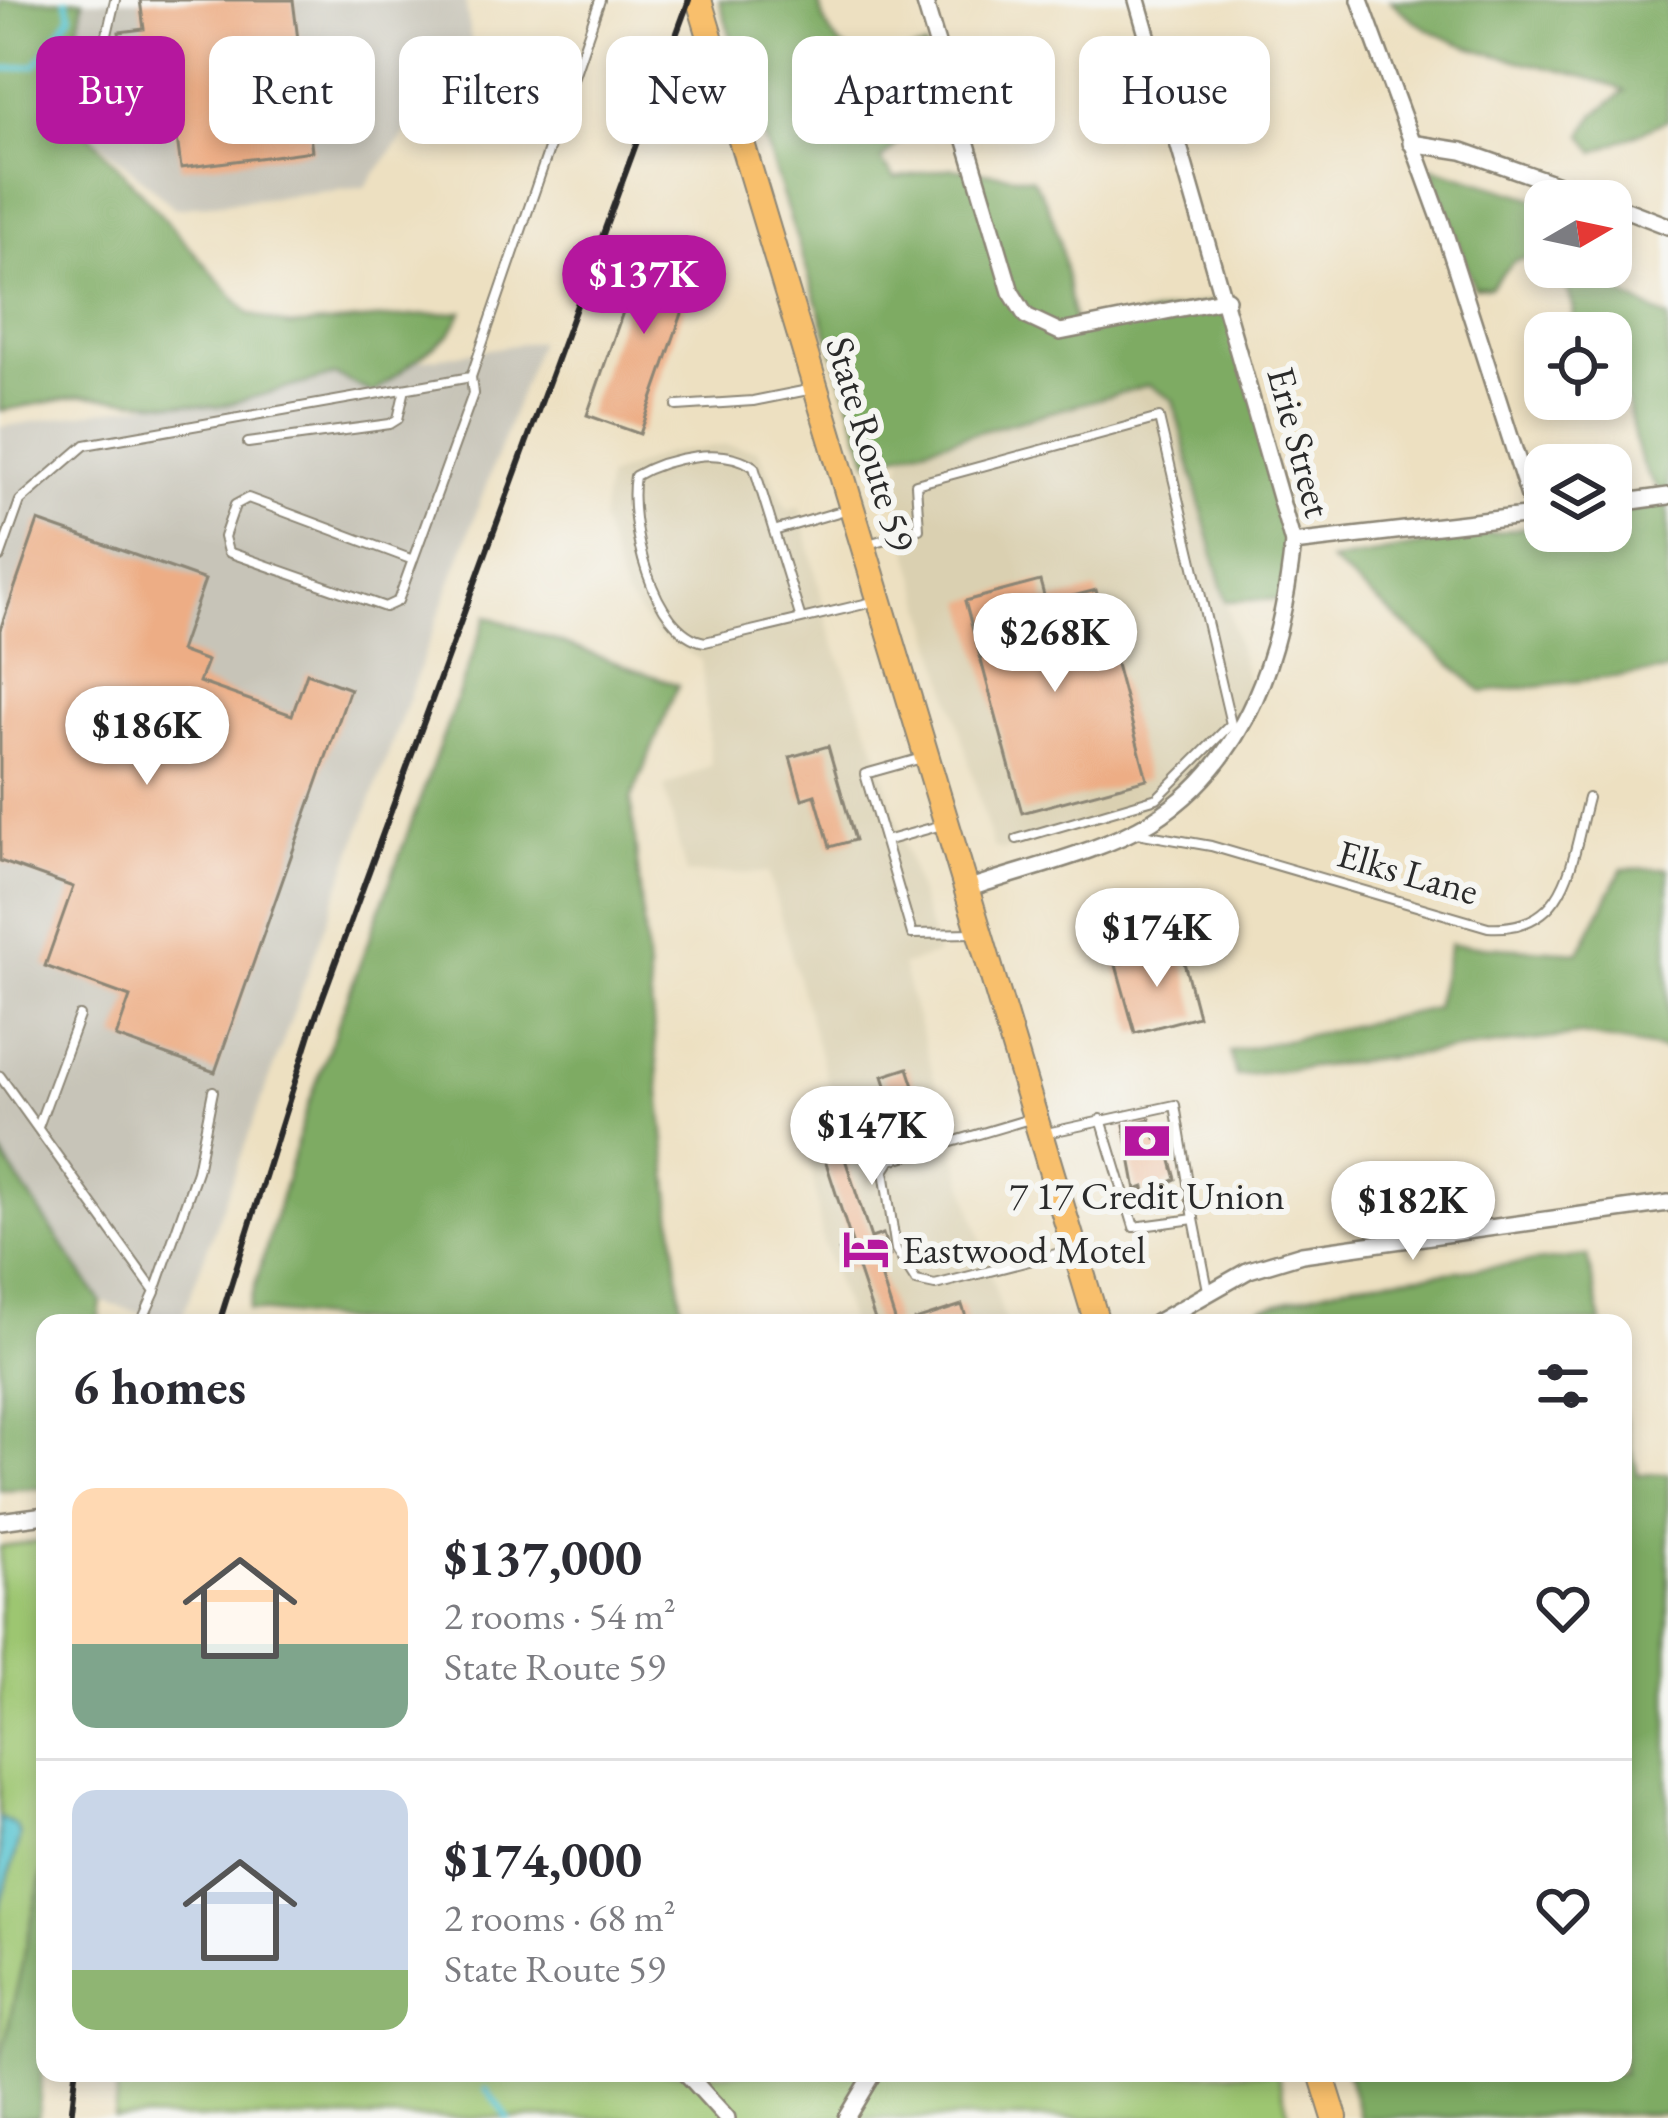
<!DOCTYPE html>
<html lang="en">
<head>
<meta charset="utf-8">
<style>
	body { margin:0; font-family:"EB Garamond",serif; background:#f2f2f3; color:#2b2b33; height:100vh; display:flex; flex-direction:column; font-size:45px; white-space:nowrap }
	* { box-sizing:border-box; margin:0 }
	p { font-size:39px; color:#7c7c81 }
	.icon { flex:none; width:66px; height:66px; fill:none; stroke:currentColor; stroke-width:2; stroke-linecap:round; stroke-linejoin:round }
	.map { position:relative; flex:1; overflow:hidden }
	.side { position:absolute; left:36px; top:1314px; width:1596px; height:768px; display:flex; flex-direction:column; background:#fff; border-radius:24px; box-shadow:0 6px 18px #0003 }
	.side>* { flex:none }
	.guide { position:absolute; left:36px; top:36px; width:1596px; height:108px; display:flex; gap:24px }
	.needle { width:78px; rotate:81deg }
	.fabs { position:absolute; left:1524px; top:180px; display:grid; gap:24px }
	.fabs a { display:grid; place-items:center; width:108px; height:108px; border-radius:24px; background:#fff; box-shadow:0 6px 18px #0003; font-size:60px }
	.price { position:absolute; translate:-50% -102px; padding:0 27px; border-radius:42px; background:#fff; color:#222; font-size:39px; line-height:78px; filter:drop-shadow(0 3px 6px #0008) }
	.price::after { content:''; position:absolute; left:50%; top:72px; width:36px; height:27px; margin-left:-18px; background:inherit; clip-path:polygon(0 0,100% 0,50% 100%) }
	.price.selected { background:#b5179e; color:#fff }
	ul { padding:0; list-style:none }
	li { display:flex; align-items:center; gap:36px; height:300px; padding:0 36px }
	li+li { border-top:3px solid #e1e1e2 }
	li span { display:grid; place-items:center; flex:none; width:336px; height:240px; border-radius:24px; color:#555 }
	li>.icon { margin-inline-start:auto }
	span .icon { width:144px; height:144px; fill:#fffc; stroke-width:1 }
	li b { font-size:51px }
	h2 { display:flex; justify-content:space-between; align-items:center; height:144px; padding:0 36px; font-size:51px }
	.pill { padding:0 42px; border-radius:24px; background:#fff; box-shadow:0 6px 18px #0003; font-size:42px; line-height:108px }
	.pill.selected { background:#b5179e; color:#fff }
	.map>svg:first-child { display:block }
	.built { fill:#dad0b1 }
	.industrial { fill:#c7c4b8 }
	.green { fill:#9dc671; stroke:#64784e; stroke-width:3 }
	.forest { fill:#7eab63; stroke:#546b47; stroke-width:3 }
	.water { fill:#59c5d1; stroke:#42787e; stroke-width:3 }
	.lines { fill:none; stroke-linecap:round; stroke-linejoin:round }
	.stream { stroke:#59c5d1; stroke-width:6 }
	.building { fill:#edad85 }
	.service-casing { stroke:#8c8676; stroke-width:12 }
	.minor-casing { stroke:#8c8676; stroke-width:20 }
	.primary-casing { stroke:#8c8676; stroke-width:28 }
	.service { stroke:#fff; stroke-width:8 }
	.minor { stroke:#fff; stroke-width:15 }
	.primary { stroke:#f8bf6c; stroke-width:24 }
	.rail { stroke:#2b2b2b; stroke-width:6 }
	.labels { text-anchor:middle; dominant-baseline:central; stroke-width:12; stroke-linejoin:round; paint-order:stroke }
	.street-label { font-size:39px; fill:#2b2b2b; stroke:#f6f6f2 }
	.poi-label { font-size:39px; fill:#2b2b2b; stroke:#f6f6f2 }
</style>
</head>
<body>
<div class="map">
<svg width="1668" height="2118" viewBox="0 0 1668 2118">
	<rect width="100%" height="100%" fill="#f6f6f2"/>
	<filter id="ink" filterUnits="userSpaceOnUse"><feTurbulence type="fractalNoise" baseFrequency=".00833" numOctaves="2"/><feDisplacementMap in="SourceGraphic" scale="24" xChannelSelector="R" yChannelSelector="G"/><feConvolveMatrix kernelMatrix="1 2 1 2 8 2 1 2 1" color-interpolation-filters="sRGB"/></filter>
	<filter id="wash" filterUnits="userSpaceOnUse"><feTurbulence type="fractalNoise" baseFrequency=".004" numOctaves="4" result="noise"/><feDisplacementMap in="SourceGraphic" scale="48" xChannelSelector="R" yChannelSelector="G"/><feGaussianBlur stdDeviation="2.7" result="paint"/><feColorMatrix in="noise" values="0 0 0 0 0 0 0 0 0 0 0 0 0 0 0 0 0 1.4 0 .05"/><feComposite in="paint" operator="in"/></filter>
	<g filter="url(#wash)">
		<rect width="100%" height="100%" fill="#ede0c1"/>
		<g class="built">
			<path d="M1149,384L1173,400L1250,690L1228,746L1161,804L1002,851L993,847L898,512L902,452Z"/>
			<path d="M727,445L758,450L787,509L800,507L831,636L874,742L937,954L902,966L1005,1323H850L823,1243L807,1139L840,1125L768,873L686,874L664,787L711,765L701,660L657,636L624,595L601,521L607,478L666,453Z"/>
		</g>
		<g class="industrial">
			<path d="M72,0H465L472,46L365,187L175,208L58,105Z"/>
			<path d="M539,341L180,1323L101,1302L0,1152V427Z"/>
		</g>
		<g class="green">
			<path d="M45,1541V1861L0,2064V1547Z"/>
			<path d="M119,2073H1277L1290,2118H114Z"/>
		</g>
		<g class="forest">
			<path d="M0,0H83L72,70L59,107L82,126L249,314L289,326L462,312L450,334L373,393L335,375L218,407L82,396L0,411Z"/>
			<path d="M719,0H818C832,66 871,61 926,48L935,71L936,104L881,161L895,178L952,168L1031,178C1063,217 1065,280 1075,329L1227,299L1293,543L1287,599L1226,601L1173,400L1149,385L869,462Z"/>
			<path d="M1390,0H1668V120L1595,152L1583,135L1595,114L1625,91C1546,57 1453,64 1390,0Z"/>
			<path d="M1431,167L1545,202V256L1515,260L1490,287H1474Z"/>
			<path d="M1560,267H1595L1612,289L1668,319V496C1620,464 1645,408 1611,381V333H1570L1574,309Z"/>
			<path d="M1668,503V671L1483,692L1330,561L1545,524V531H1611V513Z"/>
			<path d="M487,616L678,685L631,800L683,1323H365L248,1310L306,1111Z"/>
			<path d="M1668,868V1050L1581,1035L1236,1076L1230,1052L1435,1008L1450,944L1579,952L1622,869Z"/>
			<path d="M0,1152L101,1302L98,1323H45V1488L0,1490Z"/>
			<path d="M1587,1256L1602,1323H1252L1260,1308L1351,1283Z"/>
			<path d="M1623,1410L1638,1475L1668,1473V2114L1360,2118L1347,2073H1623Z"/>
			<path d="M45,1861V2042L38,2118H0V2064Z"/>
		</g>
		<path class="water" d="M0,1818L15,1825L20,1835L0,1909Z"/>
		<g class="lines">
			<g class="stream">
				<path d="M0,70L36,65L71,15L66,0"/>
				<path d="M486,2089L508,2118"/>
			</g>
		</g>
		<g id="blocks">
			<g class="building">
				<path d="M140,0H293L312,151L181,168L168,69L125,74L119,32L144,29Z"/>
				<path d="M648,240L701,259L640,434L587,415Z"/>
				<path d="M38,521L205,580L180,651L207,661L199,682L292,715L307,673L350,689L215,1072L116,1037L130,997L45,966L73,887L0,861V630Z"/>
				<path d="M1040,581L1046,603L1096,590L1147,779L1022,813L965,601Z"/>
				<path d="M828,746L855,840L830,847L815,795L802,799L790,757Z"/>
				<path d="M1180,947L1198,1016L1135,1033L1116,965Z"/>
				<path d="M908,1068L928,1128L844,1156L871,1238L883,1234L890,1256L876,1260L896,1323H876L857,1266L845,1269L839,1251L853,1246L820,1144L897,1119L883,1076Z"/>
				<path d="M1150,1119L1156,1138L1164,1135L1176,1179L1145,1194L1144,1187L1136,1190L1124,1125Z"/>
				<path d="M962,1305L968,1323H915V1320Z"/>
			</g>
		</g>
	</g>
	<g filter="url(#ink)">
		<use href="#blocks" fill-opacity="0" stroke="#8c8676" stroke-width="3"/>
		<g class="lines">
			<defs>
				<g id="service">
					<path d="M58,107L96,82L115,0"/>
					<path d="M677,406L753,401L813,389"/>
					<path d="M248,443L390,424L398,419L405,389"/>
					<path d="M777,530L845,510"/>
					<path d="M865,545L919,529L916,484L1159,418L1231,724L1157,798L1017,839"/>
					<path d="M0,557L20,501L85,445L471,377L600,0"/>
					<path d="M413,560L248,498L235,505L224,537L228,552L385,607L398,601L473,394L471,377"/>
					<path d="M801,619L754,467C723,445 666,458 635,476C627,521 652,634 705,642L877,601"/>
					<path d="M922,758L865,774L912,934L976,933"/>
					<path d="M1137,833L1211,846L1488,927C1569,932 1571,861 1588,798"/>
					<path d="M885,841L942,825"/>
					<path d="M0,1076L155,1292L141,1323"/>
					<path d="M1033,1118L891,1160L884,1171L896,1250L916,1281L935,1285L1068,1251"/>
					<path d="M1101,1119L1134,1227L1194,1219L1208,1290"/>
					<path d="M38,1127L79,1016"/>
					<path d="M1042,1134L1175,1105L1194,1219"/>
					<path d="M155,1291L197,1171L213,1091"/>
				</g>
				<g id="minor">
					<path d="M924,0L1011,292L1026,316L1060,332L1227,299"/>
					<path d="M1360,0L1441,221L1535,515"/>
					<path d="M1411,143L1462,151L1604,201"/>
					<path d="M1611,204L1668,226"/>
					<path d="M1611,504L1668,496"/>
					<path d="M1293,543L1541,514"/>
					<path d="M970,888C1028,868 1099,853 1152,821C1249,760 1282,650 1293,543L1137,0"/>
					<path d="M1156,1323L1249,1270L1302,1254L1668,1203"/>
					<path d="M0,1521L45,1515"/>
					<path d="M686,2073L727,2118"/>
					<path d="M847,2118L874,2073"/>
				</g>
				<g id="primary">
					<path d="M699,0L1097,1323"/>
					<path d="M1321,2073L1335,2118"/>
				</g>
			</defs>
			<use href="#service" class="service-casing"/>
			<use href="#minor" class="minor-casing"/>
			<use href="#primary" class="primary-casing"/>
			<use href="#service" class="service"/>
			<use href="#minor" class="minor"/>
			<use href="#primary" class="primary"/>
			<g class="rail">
				<path d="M219,1323L314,1021L689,0"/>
				<path d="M71,2118L76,2073"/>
			</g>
		</g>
	</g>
	<defs>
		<symbol id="bank-bare" viewBox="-9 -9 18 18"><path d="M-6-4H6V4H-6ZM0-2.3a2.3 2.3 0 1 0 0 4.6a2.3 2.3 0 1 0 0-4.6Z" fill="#b5179e" stroke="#f6f6f2" stroke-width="2.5" paint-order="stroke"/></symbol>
		<symbol id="hotel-bare" viewBox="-9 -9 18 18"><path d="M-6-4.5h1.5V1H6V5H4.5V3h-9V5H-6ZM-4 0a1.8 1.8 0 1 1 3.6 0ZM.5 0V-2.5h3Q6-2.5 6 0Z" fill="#b5179e" stroke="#f6f6f2" stroke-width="2.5" paint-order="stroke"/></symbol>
	</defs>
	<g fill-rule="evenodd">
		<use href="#bank-bare" x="1114" y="1108" width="66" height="66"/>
		<use href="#hotel-bare" x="833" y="1216" width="66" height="66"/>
	</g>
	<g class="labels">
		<g class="street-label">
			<text transform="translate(1300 442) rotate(75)">Erie Street</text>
			<text transform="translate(871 444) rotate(73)">State Route 59</text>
			<text transform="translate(1408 872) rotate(16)">Elks Lane</text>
		</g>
		<g class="poi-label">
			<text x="1147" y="1195">7 17 Credit Union</text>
			<text x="902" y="1249" text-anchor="start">Eastwood Motel</text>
		</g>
	</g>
</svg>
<div class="fabs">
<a><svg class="needle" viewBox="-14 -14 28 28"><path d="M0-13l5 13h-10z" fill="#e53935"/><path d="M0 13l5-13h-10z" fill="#7c7c81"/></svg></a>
<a><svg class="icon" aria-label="locate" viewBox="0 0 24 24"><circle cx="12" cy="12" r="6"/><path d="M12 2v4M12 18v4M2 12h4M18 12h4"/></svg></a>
<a><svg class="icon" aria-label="layers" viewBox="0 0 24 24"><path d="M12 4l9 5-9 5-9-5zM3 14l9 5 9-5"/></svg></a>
</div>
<b class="price selected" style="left:644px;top:337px">$137K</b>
<b class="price" style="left:1055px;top:695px">$268K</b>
<b class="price" style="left:147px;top:788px">$186K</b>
<b class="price" style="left:1157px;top:990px">$174K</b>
<b class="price" style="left:872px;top:1188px">$147K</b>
<b class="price" style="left:1413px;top:1263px">$182K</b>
<div class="guide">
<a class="pill selected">Buy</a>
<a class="pill">Rent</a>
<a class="pill">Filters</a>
<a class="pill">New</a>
<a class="pill">Apartment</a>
<a class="pill">House</a>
</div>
<section class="side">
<h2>6 homes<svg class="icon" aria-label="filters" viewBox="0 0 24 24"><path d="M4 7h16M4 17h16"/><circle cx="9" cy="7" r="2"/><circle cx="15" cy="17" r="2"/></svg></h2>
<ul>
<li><span style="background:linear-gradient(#ffd9b3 65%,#7fa58c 0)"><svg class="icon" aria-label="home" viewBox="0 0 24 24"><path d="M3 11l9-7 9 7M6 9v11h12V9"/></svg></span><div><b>$137,000</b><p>2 rooms · 54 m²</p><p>State Route 59</p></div><svg class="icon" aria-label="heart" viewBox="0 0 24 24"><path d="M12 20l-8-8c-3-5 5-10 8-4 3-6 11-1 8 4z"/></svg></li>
<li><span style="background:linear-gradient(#c9d6e8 75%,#8fb573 0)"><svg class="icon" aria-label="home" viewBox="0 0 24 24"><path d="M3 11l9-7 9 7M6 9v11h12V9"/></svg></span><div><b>$174,000</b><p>2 rooms · 68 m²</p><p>State Route 59</p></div><svg class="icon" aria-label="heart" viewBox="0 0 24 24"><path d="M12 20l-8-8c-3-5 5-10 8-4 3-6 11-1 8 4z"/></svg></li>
</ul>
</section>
</div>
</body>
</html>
